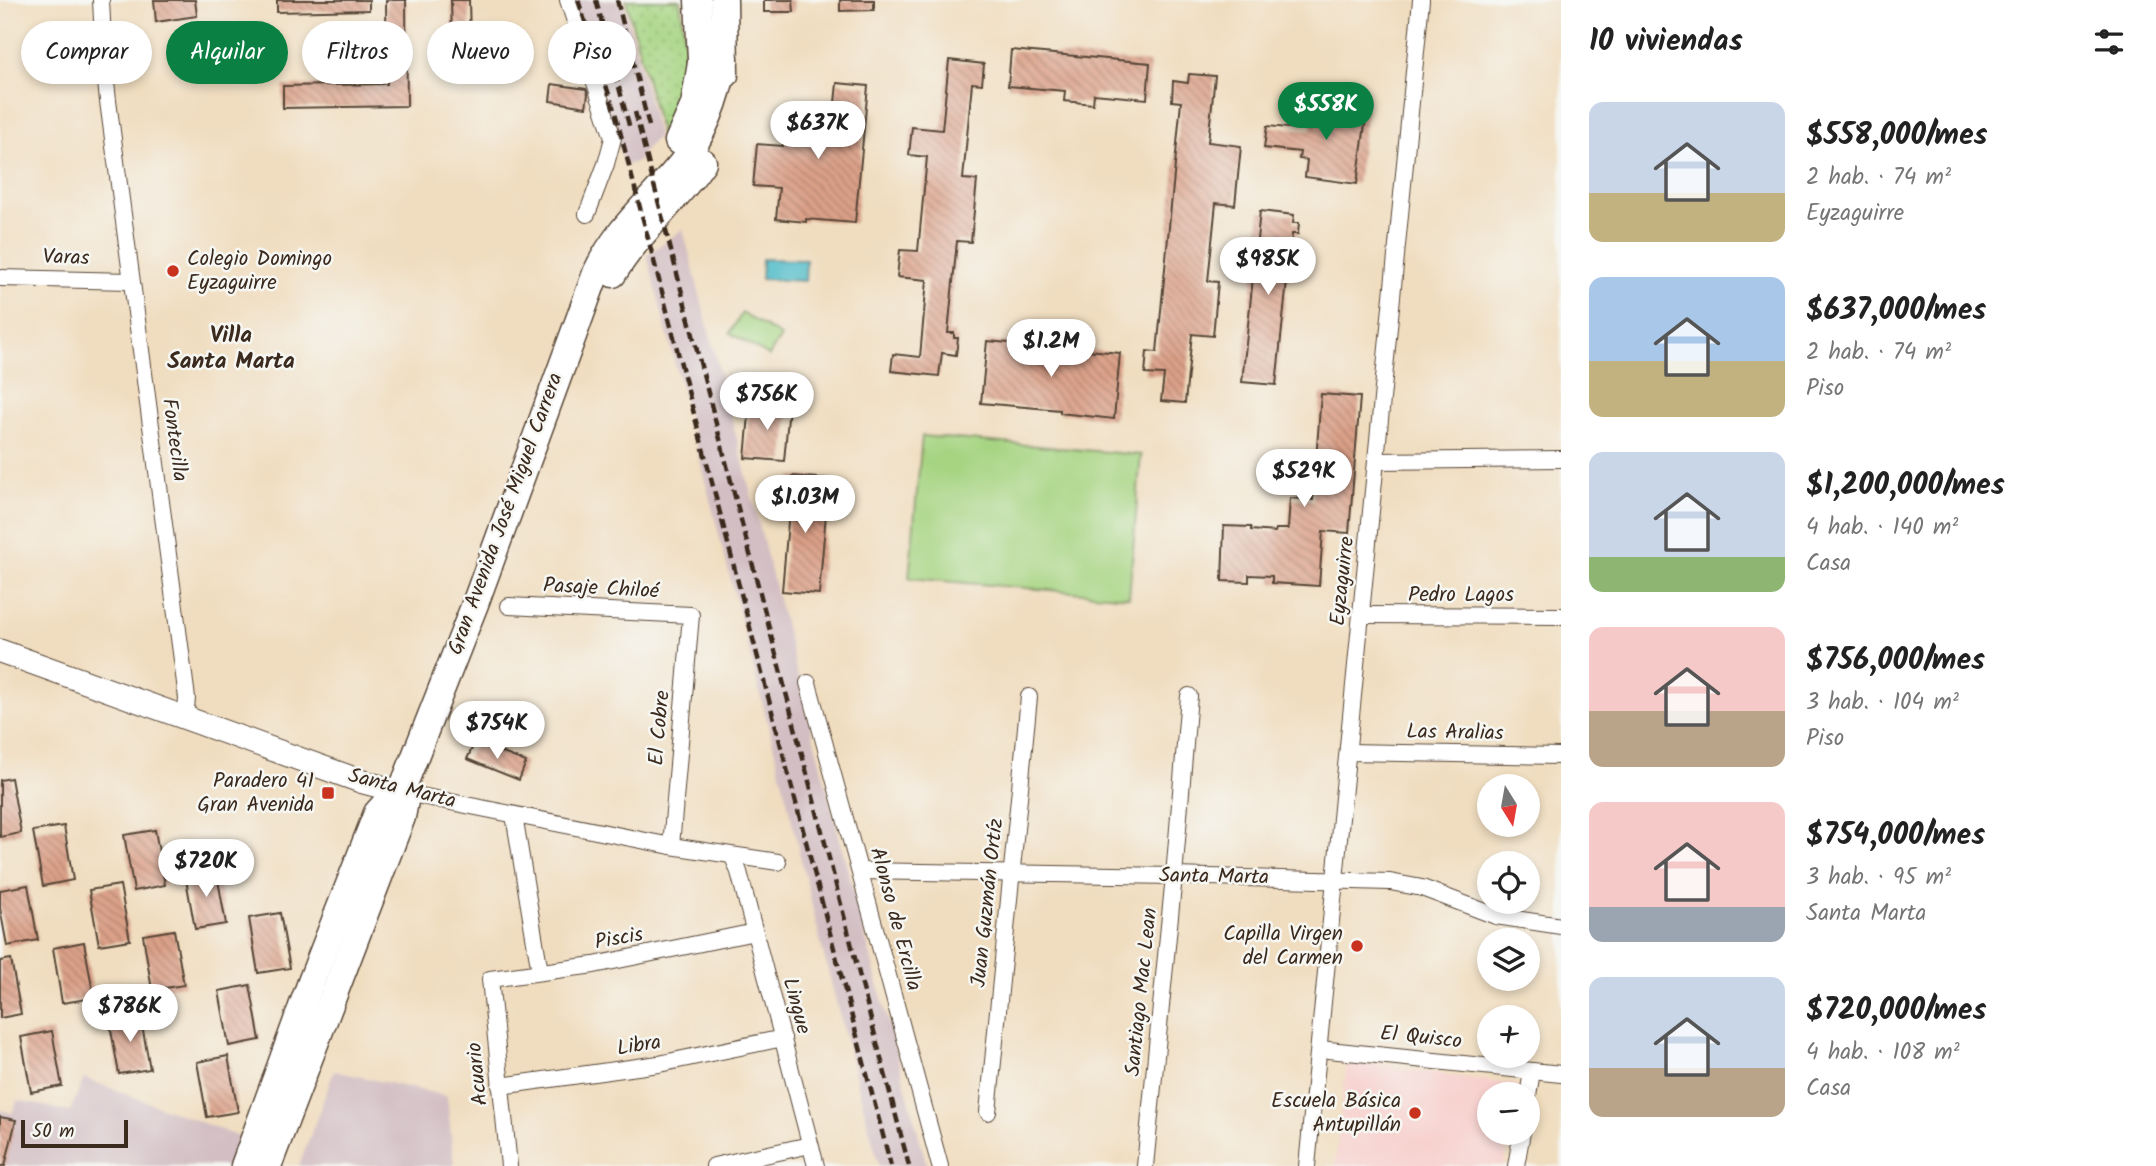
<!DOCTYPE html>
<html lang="es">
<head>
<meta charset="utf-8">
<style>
	body { margin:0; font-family:Kalam,sans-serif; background:#f6f6f6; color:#222; height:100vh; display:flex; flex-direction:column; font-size:26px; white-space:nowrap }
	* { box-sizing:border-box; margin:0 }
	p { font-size:23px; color:#767676 }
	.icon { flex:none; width:38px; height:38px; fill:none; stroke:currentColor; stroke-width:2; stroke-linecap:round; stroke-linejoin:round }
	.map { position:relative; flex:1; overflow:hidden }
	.drawer { display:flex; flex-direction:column; background:#fff; width:595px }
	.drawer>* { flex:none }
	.hud { position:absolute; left:21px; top:21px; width:665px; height:63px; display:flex; gap:14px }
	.needle { width:46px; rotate:169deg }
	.controls { position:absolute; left:1477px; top:774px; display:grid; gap:14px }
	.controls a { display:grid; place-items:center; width:63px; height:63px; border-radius:50%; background:#fff; box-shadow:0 4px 10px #0003; font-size:35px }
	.scale { position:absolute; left:21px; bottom:18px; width:107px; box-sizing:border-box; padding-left:7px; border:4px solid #3b2a1e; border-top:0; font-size:19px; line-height:24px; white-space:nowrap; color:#3b2a1e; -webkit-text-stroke:5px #f6f6f2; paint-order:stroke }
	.price { position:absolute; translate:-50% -60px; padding:0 16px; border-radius:24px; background:#fff; color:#222; font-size:23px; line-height:46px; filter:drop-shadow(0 2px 4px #0008) }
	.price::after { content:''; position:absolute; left:50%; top:42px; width:21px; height:16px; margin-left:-10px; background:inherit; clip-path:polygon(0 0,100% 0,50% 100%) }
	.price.selected { background:#0b8043; color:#fff }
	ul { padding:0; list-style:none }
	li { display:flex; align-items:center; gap:21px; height:175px; padding:0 28px }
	li span { display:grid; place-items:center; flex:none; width:196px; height:140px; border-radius:14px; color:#555 }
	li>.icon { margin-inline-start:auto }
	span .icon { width:84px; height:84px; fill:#fffc; stroke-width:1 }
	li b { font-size:30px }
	h2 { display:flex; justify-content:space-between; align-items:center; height:84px; padding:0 28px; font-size:30px }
	.tag { padding:0 24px; border-radius:32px; background:#fff; box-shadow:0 4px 10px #0003; font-size:24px; line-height:63px }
	.tag.selected { background:#0b8043; color:#fff }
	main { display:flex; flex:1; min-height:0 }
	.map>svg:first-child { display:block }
	.built { fill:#f7d0cd }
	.industrial { fill:#d2bec3 }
	.grass { fill:url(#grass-dots); stroke:#707f50; stroke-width:2 }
	.pitch { fill:#a6d481; stroke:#707f50; stroke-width:2 }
	.water { fill:#4ebbc8; stroke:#447273; stroke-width:2 }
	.building { fill:url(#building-back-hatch) }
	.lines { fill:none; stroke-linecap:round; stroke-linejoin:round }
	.street-casing { stroke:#564536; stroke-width:18 }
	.secondary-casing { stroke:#564536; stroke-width:25 }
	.primary-casing { stroke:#564536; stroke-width:29 }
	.street { stroke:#fff; stroke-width:16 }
	.secondary { stroke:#fff; stroke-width:23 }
	.primary { stroke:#fff; stroke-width:26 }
	.rail { stroke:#3b2a1e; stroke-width:4.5; stroke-dasharray:10 5; stroke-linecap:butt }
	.poi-dot { fill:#c8321e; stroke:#f6f6f2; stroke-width:2.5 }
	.labels { text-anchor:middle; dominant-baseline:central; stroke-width:5; stroke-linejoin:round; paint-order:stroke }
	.street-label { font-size:21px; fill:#3b2a1e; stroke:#f6f6f2 }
	.poi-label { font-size:21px; fill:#3b2a1e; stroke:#f6f6f2; text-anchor:end }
	.neighbourhood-label { font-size:23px; font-weight:bold; fill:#3b2a1e; stroke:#f6f6f2 }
</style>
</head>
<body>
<main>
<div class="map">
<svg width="1561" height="1166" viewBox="0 0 1561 1166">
	<defs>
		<pattern id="grass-dots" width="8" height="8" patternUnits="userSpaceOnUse" patternTransform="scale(1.75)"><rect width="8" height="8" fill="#a6d481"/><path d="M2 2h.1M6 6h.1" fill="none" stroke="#90b66f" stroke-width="1.8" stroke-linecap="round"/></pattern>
		<pattern id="building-back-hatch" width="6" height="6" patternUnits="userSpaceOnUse" patternTransform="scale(1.75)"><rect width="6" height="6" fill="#dba088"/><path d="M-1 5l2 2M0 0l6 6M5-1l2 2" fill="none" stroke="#b3836f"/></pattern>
	</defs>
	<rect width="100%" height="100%" fill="#f6f6f2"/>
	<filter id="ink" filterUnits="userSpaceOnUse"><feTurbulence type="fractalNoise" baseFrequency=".0143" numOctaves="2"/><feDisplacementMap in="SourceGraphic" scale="14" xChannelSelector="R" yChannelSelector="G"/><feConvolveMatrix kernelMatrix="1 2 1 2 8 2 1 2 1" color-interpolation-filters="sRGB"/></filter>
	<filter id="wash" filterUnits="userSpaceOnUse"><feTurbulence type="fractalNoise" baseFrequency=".00686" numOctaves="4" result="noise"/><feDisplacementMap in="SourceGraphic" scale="28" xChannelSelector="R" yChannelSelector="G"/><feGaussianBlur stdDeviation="1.57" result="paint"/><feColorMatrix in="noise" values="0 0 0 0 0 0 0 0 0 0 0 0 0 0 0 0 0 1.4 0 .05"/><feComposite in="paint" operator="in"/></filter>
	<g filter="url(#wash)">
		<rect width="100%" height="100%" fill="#f0ddbf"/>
		<path class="built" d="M1347,1061L1518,1085L1517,1094H1489V1132H1510L1504,1166H1335Z"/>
		<g class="industrial">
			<path d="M573,0H623L658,136L645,150L638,162L629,164L624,168L617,139Z"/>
			<path d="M683,229L852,887L927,1166H879L821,944L784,787L647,255Z"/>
			<path d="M334,1071L447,1096L454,1166H299Z"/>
			<path d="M84,1078L243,1138L233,1166H0V1110L12,1113L18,1100L70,1112Z"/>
		</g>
		<path class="grass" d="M626,0H680L685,43L686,88L669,142L664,147Z"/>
		<g class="pitch">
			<path d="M742,313L781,336L769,356L730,333Z"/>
			<path d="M922,436L1141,455L1129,597L909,578Z"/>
		</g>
		<path class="water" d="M762,259L806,260L805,281L761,279Z"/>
		<g id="blocks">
			<g class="building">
				<path d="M154,0H195L197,16L156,22Z"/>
				<path d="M277,0H369V10L277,12Z"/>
				<path d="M386,0H406L407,106L283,108V86L387,84Z"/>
				<path d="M451,0H469L470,37H452Z"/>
				<path d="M764,0H793L794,12H764Z"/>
				<path d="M840,0H874V10L840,11Z"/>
				<path d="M1011,50L1150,63L1147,99L1094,94L1093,104L1064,101L1065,91L1008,86Z"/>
				<path d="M949,60L984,64L982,84L972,83L963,179L977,180L971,242L957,241L948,333H954V338H958L956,355L942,353L939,376L891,371L893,354L920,357L927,280L897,277L900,250L918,251L927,157L909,155L912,127L942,130Z"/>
				<path d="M1189,74L1215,76L1208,142L1241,146L1235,205L1216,203L1208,281L1218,282L1213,336L1192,334L1185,403L1161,401L1164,375L1145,374L1147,351L1157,352L1181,102L1172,101L1173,81L1188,83Z"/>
				<path d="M837,83L868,86L855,223L806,219V222L776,219L779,188L753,186L757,144L783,146L787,113L820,116V112L834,113Z"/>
				<path d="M552,84L586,89L588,94L586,107L550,101Z"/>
				<path d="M1315,102L1367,109L1357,184L1305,177L1307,160L1299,159L1300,152L1264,148L1267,126L1311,130Z"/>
				<path d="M1260,211L1294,215L1293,223H1299L1298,234H1292L1276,385L1242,382Z"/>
				<path d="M987,341L1120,353L1114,419L1060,413V410L981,403Z"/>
				<path d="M1321,394L1360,397L1349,533L1323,531L1319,586L1272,583V576L1249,575V582L1222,581L1224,526L1251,527V530L1275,532L1276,529H1288L1290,498L1313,500Z"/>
				<path d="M750,404L789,407L784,461L745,458Z"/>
				<path d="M792,476L829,479L819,594L782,591Z"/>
				<path d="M475,742L526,762L519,780L467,759Z"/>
				<path d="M11,778L21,833L0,837V780Z"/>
				<path d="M64,826L73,880L43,886L33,831Z"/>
				<path d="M155,830L165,885L134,891L124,835Z"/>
				<path d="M216,869L226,924L195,929L185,874Z"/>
				<path d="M28,885L38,940L7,946L0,908V890Z"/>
				<path d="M120,885L130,940L99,945L89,890Z"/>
				<path d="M280,913L290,968L258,973L249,918Z"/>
				<path d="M174,930L184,985L152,990L143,935Z"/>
				<path d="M84,942L94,998L62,1003L53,948Z"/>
				<path d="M11,959L21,1014L0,1018V961Z"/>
				<path d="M250,985L260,1040L229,1046L219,991Z"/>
				<path d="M140,1014L150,1069L119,1074L109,1019Z"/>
				<path d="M52,1031L62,1086L31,1092L21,1037Z"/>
				<path d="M228,1056L238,1112L207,1117L197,1062Z"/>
				<path d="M0,1117L16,1120L5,1166H0Z"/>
			</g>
		</g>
	</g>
	<g filter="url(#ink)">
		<use href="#blocks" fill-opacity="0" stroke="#564536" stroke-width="2"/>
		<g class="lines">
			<defs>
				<g id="street">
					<path d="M101,0L104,62L108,101L187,698L185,718"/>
					<path d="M568,0L613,138L606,164L587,214"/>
					<path d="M0,278L131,281"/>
					<path d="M1376,461L1561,459"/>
					<path d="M509,606L691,615L671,846"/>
					<path d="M1361,615L1561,616"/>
					<path d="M808,683L940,1166"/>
					<path d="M1348,752L1561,756"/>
					<path d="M401,792L671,846L778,862"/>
					<path d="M514,815L540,972"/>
					<path d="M733,857L739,872L816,1166"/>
					<path d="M860,871L1174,876L1390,882L1422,888L1496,916L1561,926"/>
					<path d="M1319,1049L1561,1074"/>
					<path d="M500,1086L659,1064L783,1038"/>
					<path d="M1528,1096L1532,1071"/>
					<path d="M988,1112L1029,697"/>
					<path d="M509,1166L490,979L594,965L755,932"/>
					<path d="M714,1166L810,1145"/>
					<path d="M1145,1166L1174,876L1189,696"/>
					<path d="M1307,1166L1421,0"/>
					<path d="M1516,1166L1522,1132"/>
				</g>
				<path id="secondary" d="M0,651L363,782L401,792"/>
				<g id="primary">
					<path d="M698,0L702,79"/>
					<path d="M724,0L725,75"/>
					<path d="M678,141L694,105L701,63"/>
					<path d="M613,274C638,233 676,202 703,162"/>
					<path d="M244,1166L311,982L377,813L386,803L401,792L475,604L596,273C616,229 652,200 682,163C706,132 718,97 725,59"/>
					<path d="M268,1166L402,817L405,801L401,792"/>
				</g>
			</defs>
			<use href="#street" class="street-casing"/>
			<use href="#secondary" class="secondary-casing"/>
			<use href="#primary" class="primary-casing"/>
			<use href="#street" class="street"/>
			<use href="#secondary" class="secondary"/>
			<use href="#primary" class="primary"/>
			<g class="rail">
				<path d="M578,0L616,116L891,1166"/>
				<path d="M596,0L630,129"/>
				<path d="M617,0L649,126"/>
				<path d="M635,112L909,1166"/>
			</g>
		</g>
	</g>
	<g class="poi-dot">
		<circle cx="173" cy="271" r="7"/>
		<rect x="321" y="786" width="14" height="14" rx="3.5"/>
		<circle cx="1357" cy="946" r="7"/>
		<circle cx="1415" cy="1113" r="7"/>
	</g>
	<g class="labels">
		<g class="street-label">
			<text transform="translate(66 258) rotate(2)">Varas</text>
			<text transform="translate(174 440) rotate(82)">Fontecilla</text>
			<text transform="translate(506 514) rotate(-70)">Gran Avenida José Miguel Carrera</text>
			<text transform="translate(1343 581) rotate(-84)">Eyzaguirre</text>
			<text transform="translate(601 589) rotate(3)">Pasaje Chiloé</text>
			<text x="1461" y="595">Pedro Lagos</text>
			<text transform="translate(660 728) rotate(-85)">El Cobre</text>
			<text transform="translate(1455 733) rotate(1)">Las Aralias</text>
			<text transform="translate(402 789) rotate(14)">Santa Marta</text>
			<text transform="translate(1214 877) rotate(1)">Santa Marta</text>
			<text transform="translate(988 903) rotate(-84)">Juan Guzmán Ortíz</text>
			<text transform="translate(895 919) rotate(75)">Alonso de Ercilla</text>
			<text transform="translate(619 939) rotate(-10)">Piscis</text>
			<text transform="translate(1142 992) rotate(-84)">Santiago Mac Lean</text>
			<text transform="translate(796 1006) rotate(75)">Lingue</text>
			<text transform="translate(1421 1038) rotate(6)">El Quisco</text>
			<text transform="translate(639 1046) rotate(-9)">Libra</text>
			<text transform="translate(478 1074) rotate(-96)">Acuario</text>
		</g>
		<g class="poi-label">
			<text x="187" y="259" text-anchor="start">Colegio Domingo<tspan x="187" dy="24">Eyzaguirre</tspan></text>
			<text x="314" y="781">Paradero 41<tspan x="314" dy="24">Gran Avenida</tspan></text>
			<text x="1343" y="934">Capilla Virgen<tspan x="1343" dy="24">del Carmen</tspan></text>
			<text x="1401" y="1101">Escuela Básica<tspan x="1401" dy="24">Antupillán</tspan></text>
		</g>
		<g class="neighbourhood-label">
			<text x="231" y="336">Villa<tspan x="231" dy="26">Santa Marta</tspan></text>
		</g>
	</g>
</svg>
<div class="controls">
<a><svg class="needle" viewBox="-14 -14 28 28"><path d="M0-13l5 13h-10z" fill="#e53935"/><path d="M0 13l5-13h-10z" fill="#767676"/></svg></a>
<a><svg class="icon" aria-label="locate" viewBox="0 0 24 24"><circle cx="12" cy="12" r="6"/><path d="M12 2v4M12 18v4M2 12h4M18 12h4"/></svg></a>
<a><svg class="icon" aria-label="layers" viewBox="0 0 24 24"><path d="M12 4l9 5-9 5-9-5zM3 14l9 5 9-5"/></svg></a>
<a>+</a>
<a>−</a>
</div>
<div class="scale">50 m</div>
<b class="price selected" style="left:1326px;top:142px">$558K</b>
<b class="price" style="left:818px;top:161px">$637K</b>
<b class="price" style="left:1268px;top:297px">$985K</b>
<b class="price" style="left:1051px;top:379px">$1.2M</b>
<b class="price" style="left:767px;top:432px">$756K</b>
<b class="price" style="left:1304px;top:509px">$529K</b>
<b class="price" style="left:805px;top:535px">$1.03M</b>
<b class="price" style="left:497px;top:761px">$754K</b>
<b class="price" style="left:206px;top:899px">$720K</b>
<b class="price" style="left:130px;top:1044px">$786K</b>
<div class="hud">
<a class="tag">Comprar</a>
<a class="tag selected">Alquilar</a>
<a class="tag">Filtros</a>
<a class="tag">Nuevo</a>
<a class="tag">Piso</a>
</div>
</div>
<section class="drawer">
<h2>10 viviendas<svg class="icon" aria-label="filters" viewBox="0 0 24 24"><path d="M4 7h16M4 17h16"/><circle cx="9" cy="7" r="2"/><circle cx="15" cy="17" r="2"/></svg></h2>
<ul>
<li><span style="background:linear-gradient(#c9d6e8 65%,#c2b280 0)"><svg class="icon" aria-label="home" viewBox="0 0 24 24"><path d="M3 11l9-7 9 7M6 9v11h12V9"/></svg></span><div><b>$558,000/mes</b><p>2 hab. · 74 m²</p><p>Eyzaguirre</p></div></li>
<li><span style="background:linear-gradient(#a9c7e8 60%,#c2b280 0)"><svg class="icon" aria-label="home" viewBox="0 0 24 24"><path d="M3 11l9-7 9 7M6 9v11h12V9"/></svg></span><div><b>$637,000/mes</b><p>2 hab. · 74 m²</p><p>Piso</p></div></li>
<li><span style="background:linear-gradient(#c9d6e8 75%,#8fb573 0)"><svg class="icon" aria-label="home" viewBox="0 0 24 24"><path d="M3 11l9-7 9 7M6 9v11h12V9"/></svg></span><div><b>$1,200,000/mes</b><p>4 hab. · 140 m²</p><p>Casa</p></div></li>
<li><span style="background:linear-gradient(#f6c9c9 60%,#b9a48a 0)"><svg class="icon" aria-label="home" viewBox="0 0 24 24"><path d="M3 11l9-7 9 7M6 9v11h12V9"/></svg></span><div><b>$756,000/mes</b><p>3 hab. · 104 m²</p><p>Piso</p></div></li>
<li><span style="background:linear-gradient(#f6c9c9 75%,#9aa5b1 0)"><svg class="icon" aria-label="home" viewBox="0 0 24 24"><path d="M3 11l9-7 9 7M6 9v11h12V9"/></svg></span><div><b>$754,000/mes</b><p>3 hab. · 95 m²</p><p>Santa Marta</p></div></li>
<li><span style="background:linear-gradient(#c9d6e8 65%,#b9a48a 0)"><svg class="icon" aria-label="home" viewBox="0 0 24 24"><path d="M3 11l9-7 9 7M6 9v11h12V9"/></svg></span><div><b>$720,000/mes</b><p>4 hab. · 108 m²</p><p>Casa</p></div></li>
</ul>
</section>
</main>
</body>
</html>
